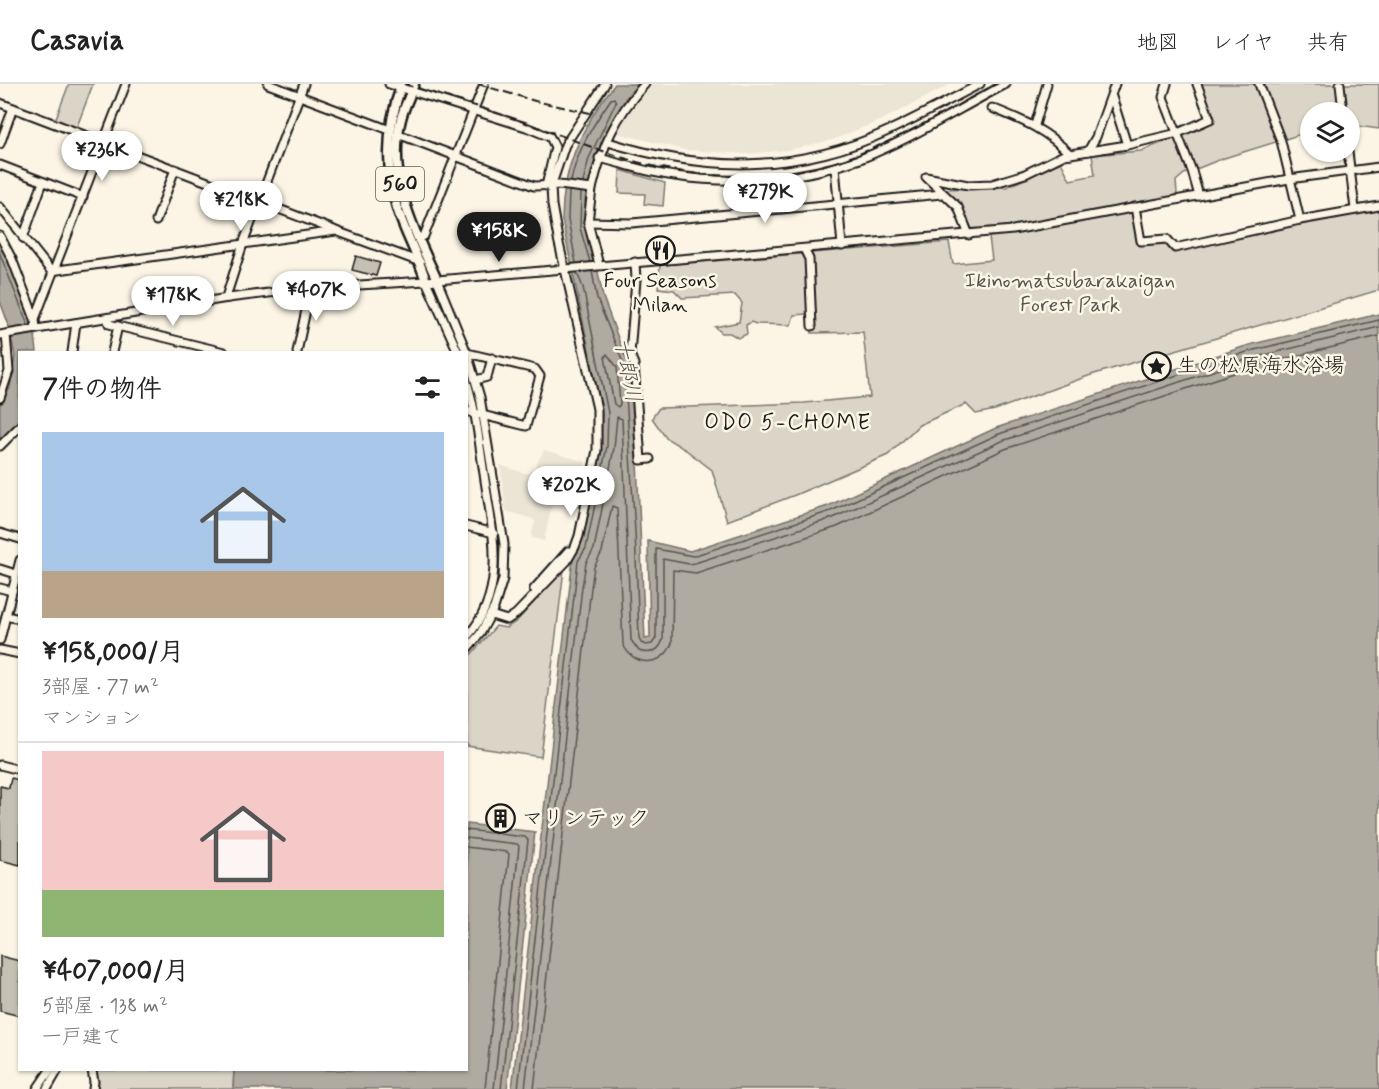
<!DOCTYPE html>
<html lang="ja">
<head>
<meta charset="utf-8">
<style>
	body { margin:0; font-family:Mynerve,"Klee One",sans-serif; background:#f2f2f2; color:#222; height:100vh; display:flex; flex-direction:column; font-size:22px; white-space:nowrap }
	* { box-sizing:border-box; margin:0 }
	p { font-size:20px; color:#767676 }
	.icon { flex:none; width:33px; height:33px; fill:none; stroke:currentColor; stroke-width:2; stroke-linecap:round; stroke-linejoin:round }
	.map { position:relative; flex:1; overflow:hidden }
	.sheet { position:absolute; left:18px; top:267px; width:450px; height:720px; display:flex; flex-direction:column; background:#fff; border-radius:0px; box-shadow:0 2px 4px #0004 }
	.sheet>* { flex:none }
	.fabs { position:absolute; left:1300px; top:18px; display:grid; gap:12px }
	.fabs a { display:grid; place-items:center; width:60px; height:60px; border-radius:50%; background:#fff; box-shadow:0 2px 4px #0004; font-size:30px }
	.price { position:absolute; translate:-50% -51px; padding:0 14px; border-radius:21px; background:#fff; color:#222; font-size:20px; line-height:39px; filter:drop-shadow(0 2px 3px #0008) }
	.price::after { content:''; position:absolute; left:50%; top:36px; width:18px; height:14px; margin-left:-9px; background:inherit; clip-path:polygon(0 0,100% 0,50% 100%) }
	.price.active { background:#1c1c1c; color:#fff }
	ul { padding:0; list-style:none }
	li { display:grid; align-content:center; gap:12px; height:318px; padding:0 24px }
	li+li { border-top:2px solid #e0e0e0 }
	li span { display:grid; place-items:center; height:186px; border-radius:0px; color:#555 }
	li>.icon { margin-inline-start:auto }
	span .icon { width:108px; height:108px; fill:#fffc; stroke-width:1 }
	li b { font-size:26px }
	h2 { display:flex; justify-content:space-between; align-items:center; height:72px; padding:0 24px; font-size:26px }
	header { display:flex; align-items:center; gap:36px; box-sizing:border-box; height:84px; padding:0 30px; background:#fff; border-bottom:2px solid #e0e0e0 }
	header strong { font-size:28px }
	nav { display:flex; gap:33px; margin-inline-start:auto; font-size:21px }
	.map>svg:first-child { display:block }
	.built { fill:#ebe5d6 }
	.green { fill:#dbd5c8; stroke:#7c7872; stroke-width:1.5 }
	.water { fill:#b0aba1; stroke:#75726c; stroke-width:1.5 }
	.lines { fill:none; stroke-linecap:round; stroke-linejoin:round }
	.shore { stroke:#575551; stroke-width:1.5 }
	.building { fill:#c4c0b3; stroke:#1c1c1c; stroke-width:1.5 }
	.minor-casing { stroke:#1c1c1c; stroke-width:11 }
	.major-casing { stroke:#1c1c1c; stroke-width:13 }
	.minor { stroke:#fcf5e5; stroke-width:7 }
	.major { stroke:#fcf5e5; stroke-width:8 }
	.rail { stroke:#1c1c1c; stroke-width:2; stroke-dasharray:9 4.5; stroke-linecap:butt }
	.labels { text-anchor:middle; dominant-baseline:central; stroke-width:5; stroke-linejoin:round; paint-order:stroke }
	.shield { fill:#fcf5e5; stroke:#5f5d58; stroke-width:1.5 }
	.shield-label { font-size:20px; font-weight:bold; fill:#1c1c1c }
	.poi-label { font-size:21px; fill:#1c1c1c; stroke:#fcf5e5; text-anchor:start }
	.park-label { font-size:21px; fill:#555450; stroke:#fcf5e5 }
	.water-label { font-size:22px; font-style:italic; fill:#575551; stroke:#fcf5e5 }
	.neighbourhood-label { font-size:22px; letter-spacing:1.5px; fill:#1c1c1c; stroke:#fcf5e5 }
</style>
</head>
<body>
<header>
<strong>Casavia</strong>
<nav><a>地図</a><a>レイヤ</a><a>共有</a></nav>
</header>
<div class="map">
<svg width="1379" height="1005" viewBox="0 0 1379 1005">
	<rect width="100%" height="100%" fill="#fcf5e5"/>
	<filter id="ink" filterUnits="userSpaceOnUse"><feTurbulence type="fractalNoise" baseFrequency=".0167" numOctaves="2"/><feDisplacementMap in="SourceGraphic" scale="12" xChannelSelector="R" yChannelSelector="G"/><feConvolveMatrix kernelMatrix="1 2 1 2 8 2 1 2 1" color-interpolation-filters="sRGB"/></filter>
	<g filter="url(#ink)">
		<g class="built">
			<path d="M653,0H951L884,35L832,56L788,66L748,70L685,66L617,49L635,19Z"/>
			<path d="M544,366L586,378L583,388L560,384L544,457L531,453L535,438L533,435L506,427L500,381L528,390L534,385Z"/>
		</g>
		<g class="green">
			<path d="M69,0H93L75,48L54,39Z"/>
			<path d="M1201,0H1379V45L1350,41V28H1311V47L1221,75L1184,90L1176,97L1177,109L1171,113L1130,119L1138,159L1161,157L1173,167L1296,138L1379,124V206L1091,291L995,326L976,330L966,320L919,341L888,371L795,411L727,437L712,386L686,366L666,354L652,334L659,324L804,319L870,313L863,248L812,249L806,230L794,231L791,241L756,240L751,238L746,241L747,250L738,254L730,249H722L715,243L739,238L742,219L735,211L682,214L674,206L658,204L660,181L949,158L953,180L992,176L988,146L973,147L960,120L944,105L1007,103L1061,78L1070,96L1095,91L1092,71L1141,67L1215,38Z"/>
			<path d="M620,86L665,99L663,122L644,120L645,110L619,109Z"/>
			<path d="M564,485L541,673L467,662V575L496,542L506,544L517,537Z"/>
			<path d="M95,986H234L233,1005H98Z"/>
		</g>
		<g class="water">
			<path d="M615,0H638L625,15L595,77L585,116L586,143L595,173L603,213L622,265L630,279L635,333L645,555L650,554L648,457L690,467L828,422L996,344L1249,261L1379,230V1005H512L573,474L580,462L601,361L602,329L562,136C562,84 582,40 615,0Z"/>
			<path d="M0,157L33,235L37,268H20L19,335L0,358V321L10,304L15,272L8,239L0,217Z"/>
			<path d="M467,740L535,748L507,1005H233L234,986H466Z"/>
		</g>
		<g class="lines">
			<g class="shore">
				<path d="M571,97C577,66 593,41 611,15L614,14L616,18L589,74L583,99"/>
				<path d="M569,107L568,135L576,179"/>
				<path d="M581,109L580,144L590,178"/>
				<path d="M0,170L28,241"/>
				<path d="M592,187L597,215L624,281L635,447L639,554L641,559L646,561L652,560L656,554V465L693,472L831,427L999,350L1250,267L1379,236"/>
				<path d="M607,270L617,283L620,320L618,323L614,320L605,273Z"/>
				<path d="M466,746L525,753L528,756L501,1005"/>
				<path d="M466,754L517,760L519,762L494,1005"/>
				<path d="M466,763L507,768L509,770L485,1005"/>
				<path d="M518,1005L578,477L586,464L607,362L608,329L583,203L577,189"/>
				<path d="M525,1005L582,503L586,479L594,465L614,364L617,333L622,335L631,556L639,567C650,571 660,567 663,555V475L689,480L695,479L833,434L1002,357L1252,274L1379,243"/>
				<path d="M534,1005L591,504L594,483L602,468L612,422L617,424L623,560C633,584 664,583 672,559L673,486L696,489L837,443L1005,365L1255,282L1379,252"/>
			</g>
		</g>
		<g class="building">
			<path d="M356,172L380,179L376,192L352,186Z"/>
			<path d="M11,694L20,696V781L0,776V702L9,704Z"/>
			<path d="M0,872L20,877V932L0,927Z"/>
		</g>
		<g class="lines">
			<defs>
				<g id="minor">
					<path d="M268,0L390,46"/>
					<path d="M389,0L526,43L550,53L555,63L546,102"/>
					<path d="M1167,0L1163,13L1192,87L1199,112"/>
					<path d="M1259,0L1281,57L1300,136"/>
					<path d="M1340,0L1343,28"/>
					<path d="M0,19L334,146"/>
					<path d="M992,24C1024,37 1045,45 1070,70"/>
					<path d="M1035,41L1047,0"/>
					<path d="M398,50L534,102L559,101L592,105C602,63 615,32 645,0"/>
					<path d="M608,58C704,88 797,90 890,46C920,32 950,16 980,0"/>
					<path d="M0,60L13,24"/>
					<path d="M1127,61L1178,49L1210,35L1197,0"/>
					<path d="M1088,67L1096,53L1115,0"/>
					<path d="M1348,68L1355,125"/>
					<path d="M599,74C624,80 649,89 675,92C736,101 801,96 860,75C910,56 958,25 1006,0"/>
					<path d="M0,81L83,113"/>
					<path d="M835,83L842,162"/>
					<path d="M592,105L588,138L599,181"/>
					<path d="M0,123L51,187L336,147L420,178"/>
					<path d="M1135,123L1141,157L1167,155L1175,164L1300,136L1379,122"/>
					<path d="M156,137L175,85"/>
					<path d="M588,138L632,139L942,110"/>
					<path d="M969,151L958,123L926,93L968,101L992,100L1025,90L1064,71L1127,61L1112,13"/>
					<path d="M0,152L12,175L35,235"/>
					<path d="M23,154L43,98"/>
					<path d="M419,155L424,152L484,0"/>
					<path d="M804,165L809,175L812,242"/>
					<path d="M635,178L636,196L630,270L634,280L641,376L650,375"/>
					<path d="M437,196L467,269L480,313L504,460L503,495L494,524L480,550L466,566"/>
					<path d="M426,197L458,268"/>
					<path d="M228,214L227,210L243,160L304,0"/>
					<path d="M107,234L109,240L224,268"/>
					<path d="M36,245L35,235L126,0"/>
					<path d="M0,251L228,214L309,204L426,197L1013,146L1289,95L1379,83"/>
					<path d="M72,268L76,239"/>
					<path d="M112,268L118,242"/>
					<path d="M297,268L309,212V204"/>
					<path d="M466,295C476,326 479,358 484,390C492,446 509,507 466,554"/>
					<path d="M476,296L487,293L492,274"/>
					<path d="M0,314L9,287L6,250"/>
					<path d="M466,327L526,342L540,292L535,285L467,269"/>
					<path d="M0,362L20,342"/>
					<path d="M466,442L494,449"/>
					<path d="M0,449L20,455"/>
					<path d="M0,485L16,490"/>
					<path d="M0,504L12,507"/>
					<path d="M534,505L568,467"/>
					<path d="M491,531L507,536L516,530L567,477L575,463L579,452L597,366V325L558,155L552,121L551,103L565,61L605,0"/>
					<path d="M6,532L20,535"/>
					<path d="M0,556L20,476"/>
					<path d="M0,566L20,570"/>
					<path d="M0,681L20,686"/>
					<path d="M92,986L94,998L93,1005"/>
					<path d="M37,1005L50,986"/>
					<path d="M47,1005L58,986"/>
				</g>
				<g id="major">
					<path d="M402,0C387,40 385,83 397,124C405,149 418,172 426,197"/>
					<path d="M414,0C410,12 404,23 401,35C386,93 414,145 437,196"/>
				</g>
			</defs>
			<use href="#minor" class="minor-casing"/>
			<use href="#major" class="major-casing"/>
			<use href="#minor" class="minor"/>
			<use href="#major" class="major"/>
			<g class="rail">
				<path d="M404,0C445,13 488,25 529,40C571,54 614,74 658,83C718,97 783,95 842,76C896,58 946,27 996,0"/>
				<path d="M478,0L535,17L590,29"/>
			</g>
		</g>
	</g>
	<defs>
		<symbol id="restaurant-ring" viewBox="-11 -11 22 22"><circle r="9.5" fill="#fcf5e5" stroke="#1c1c1c" stroke-width="1.5"/><path d="M-5-6h1v4h1v-4h1v4h1v-4h1v5L-1.5 .5V6h-2V.5L-5-1ZM5-6V6H3V1.5H1.5Q1.5-4 5-6Z" fill="#1c1c1c"/></symbol>
		<symbol id="sight-ring" viewBox="-11 -11 22 22"><circle r="9.5" fill="#fcf5e5" stroke="#1c1c1c" stroke-width="1.5"/><path d="M0-6L1.8-2.2L6-1.7L2.9 1.2L3.7 5.4L0 3.3L-3.7 5.4L-2.9 1.2L-6-1.7L-1.8-2.2Z" fill="#1c1c1c"/></symbol>
		<symbol id="building-ring" viewBox="-11 -11 22 22"><circle r="9.5" fill="#fcf5e5" stroke="#1c1c1c" stroke-width="1.5"/><path d="M-4-6H4V6H1V3H-1V6H-4ZM-2.5-4.3h1.7v1.8h-1.7ZM.8-4.3h1.7v1.8H.8ZM-2.5-1h1.7V.8h-1.7ZM.8-1h1.7V.8H.8Z" fill="#1c1c1c"/></symbol>
	</defs>
	<g fill-rule="evenodd">
		<use href="#restaurant-ring" x="644" y="150" width="33" height="33"/>
		<use href="#sight-ring" x="1140" y="266" width="33" height="33"/>
		<use href="#building-ring" x="484" y="718" width="33" height="33"/>
	</g>
	<g class="labels">
		<rect class="shield" x="376" y="83" width="48" height="34" rx="4.5"/>
		<g class="shield-label">
			<text x="400" y="100">560</text>
		</g>
		<g class="poi-label">
			<text x="660" y="197" text-anchor="middle">Four Seasons<tspan x="660" dy="24">Milan</tspan></text>
			<text x="1177" y="282">生の松原海水浴場</text>
			<text x="522" y="735">マリンテック</text>
		</g>
		<g class="park-label">
			<text x="1070" y="197">Ikinomatsubarakaigan<tspan x="1070" dy="24">Forest Park</tspan></text>
		</g>
		<g class="water-label">
			<text transform="translate(627 286) rotate(79)">十郎川</text>
		</g>
		<g class="neighbourhood-label">
			<text x="788" y="339">ODO 5-CHOME</text>
		</g>
	</g>
</svg>
<div class="fabs">
<a><svg class="icon" aria-label="layers" viewBox="0 0 24 24"><path d="M12 4l9 5-9 5-9-5zM3 14l9 5 9-5"/></svg></a>
</div>
<b class="price" style="left:102px;top:98px">¥236K</b>
<b class="price" style="left:765px;top:140px">¥279K</b>
<b class="price" style="left:241px;top:148px">¥218K</b>
<b class="price active" style="left:499px;top:179px">¥158K</b>
<b class="price" style="left:316px;top:238px">¥407K</b>
<b class="price" style="left:173px;top:243px">¥178K</b>
<b class="price" style="left:571px;top:433px">¥202K</b>
<section class="sheet">
<h2>7件の物件<svg class="icon" aria-label="filters" viewBox="0 0 24 24"><path d="M4 7h16M4 17h16"/><circle cx="9" cy="7" r="2"/><circle cx="15" cy="17" r="2"/></svg></h2>
<ul>
<li><span style="background:linear-gradient(#a9c7e8 75%,#b9a48a 0)"><svg class="icon" aria-label="home" viewBox="0 0 24 24"><path d="M3 11l9-7 9 7M6 9v11h12V9"/></svg></span><div><b>¥158,000/月</b><p>3部屋 · 77 m²</p><p>マンション</p></div></li>
<li><span style="background:linear-gradient(#f6c9c9 75%,#8fb573 0)"><svg class="icon" aria-label="home" viewBox="0 0 24 24"><path d="M3 11l9-7 9 7M6 9v11h12V9"/></svg></span><div><b>¥407,000/月</b><p>5部屋 · 138 m²</p><p>一戸建て</p></div></li>
</ul>
</section>
</div>
</body>
</html>
